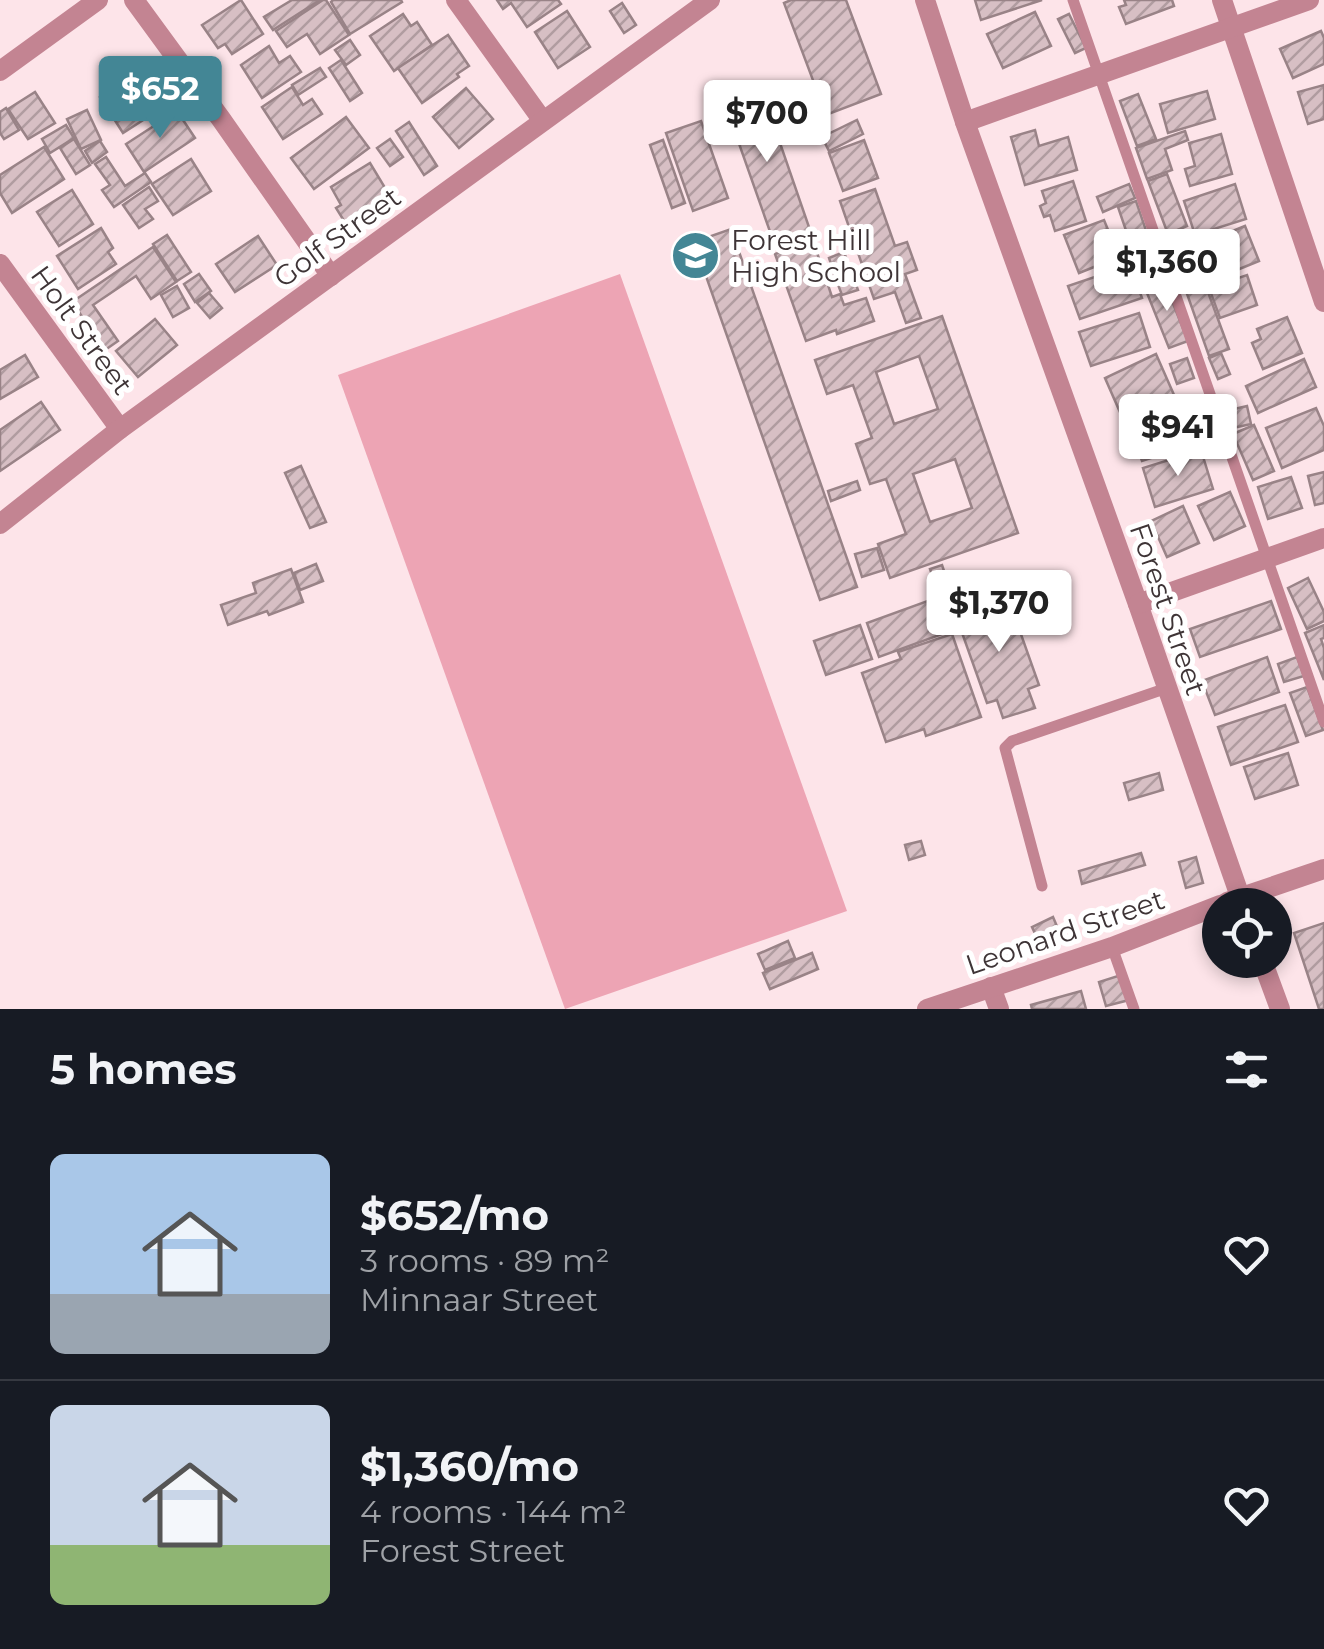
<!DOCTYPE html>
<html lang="en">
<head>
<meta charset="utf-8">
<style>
	body { margin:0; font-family:Montserrat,sans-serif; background:#242831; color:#f1f3f6; height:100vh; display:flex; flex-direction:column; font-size:38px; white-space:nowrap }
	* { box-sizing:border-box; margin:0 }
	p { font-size:32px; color:#9ea1a6 }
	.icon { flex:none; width:55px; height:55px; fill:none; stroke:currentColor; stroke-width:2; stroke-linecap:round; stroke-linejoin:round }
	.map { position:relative; height:1009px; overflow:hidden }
	.sheet { display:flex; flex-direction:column; background:#171b24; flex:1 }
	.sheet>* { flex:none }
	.fabs { position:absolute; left:1202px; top:888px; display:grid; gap:20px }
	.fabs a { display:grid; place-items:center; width:90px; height:90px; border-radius:50%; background:#171b24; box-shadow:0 5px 15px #0003; font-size:50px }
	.price { position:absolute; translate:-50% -85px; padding:0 22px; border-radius:10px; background:#fff; color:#222; font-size:32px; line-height:65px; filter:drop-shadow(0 2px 5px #0008) }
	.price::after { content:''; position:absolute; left:50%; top:60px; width:30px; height:22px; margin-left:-15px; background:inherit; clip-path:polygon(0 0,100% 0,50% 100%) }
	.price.selected { background:#438695; color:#fff }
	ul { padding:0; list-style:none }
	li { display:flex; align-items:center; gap:30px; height:250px; padding:0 50px }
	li+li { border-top:2px solid #363941 }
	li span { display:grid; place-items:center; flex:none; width:280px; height:200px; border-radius:15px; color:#555 }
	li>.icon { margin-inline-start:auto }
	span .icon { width:120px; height:120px; fill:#fffc; stroke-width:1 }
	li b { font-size:42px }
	h2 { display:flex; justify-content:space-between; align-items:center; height:120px; padding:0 50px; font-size:42px }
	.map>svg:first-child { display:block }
	.garden { fill:#eda4b4 }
	.building { fill:url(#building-hatch); stroke:#998387; stroke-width:2.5; fill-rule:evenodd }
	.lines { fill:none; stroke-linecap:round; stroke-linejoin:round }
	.lane { stroke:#c38492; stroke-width:11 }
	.street { stroke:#c38492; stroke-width:20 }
	.labels { text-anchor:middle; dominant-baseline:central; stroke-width:10; stroke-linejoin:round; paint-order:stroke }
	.street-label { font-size:28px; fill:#3e3436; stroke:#fff }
	.poi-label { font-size:28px; fill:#3e3436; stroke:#fff; text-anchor:start }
</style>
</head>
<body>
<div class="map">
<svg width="1324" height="1009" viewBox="0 0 1324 1009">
	<defs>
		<pattern id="building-hatch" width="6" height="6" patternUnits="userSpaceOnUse" patternTransform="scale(2.5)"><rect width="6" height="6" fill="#d7bfc4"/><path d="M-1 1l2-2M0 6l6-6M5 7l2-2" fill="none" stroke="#b09ca0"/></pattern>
	</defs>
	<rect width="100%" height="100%" fill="#fde4e9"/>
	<path class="garden" d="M620,274L847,911L565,1009L338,375Z"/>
	<g class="building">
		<path d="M241,0L263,34L232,54L225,44L218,48L202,25Z"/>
		<path d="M292,0H320L273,30L264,17Z"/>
		<path d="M323,0H326L349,35L320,54L307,34L287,47L276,31Z"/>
		<path d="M333,0H401L402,2L350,34L331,2Z"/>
		<path d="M497,0H558L561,4L527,27L511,3L503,9Z"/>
		<path d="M791,0H846L881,94L826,115L784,3Z"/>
		<path d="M975,0H1042L981,20Z"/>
		<path d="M1124,0H1172L1174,6L1126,24L1119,7L1126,5Z"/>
		<path d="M622,3L636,25L624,33L610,11Z"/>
		<path d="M567,11L590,47L558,68L535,32Z"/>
		<path d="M1035,12L1051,46L1003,68L987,34Z"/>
		<path d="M403,14L411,26L417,22L432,45L394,71L370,36Z"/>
		<path d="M1069,14L1086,48L1075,53L1058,19Z"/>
		<path d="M1321,31L1324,38V64L1293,78L1280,49Z"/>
		<path d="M448,35L469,66L457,74L459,77L422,103L398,68Z"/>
		<path d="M350,40L360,55L346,65L335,50Z"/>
		<path d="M269,46L279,63L290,56L301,72L262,98L241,65Z"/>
		<path d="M341,60L362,93L350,101L329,68Z"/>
		<path d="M320,68L326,77L298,95L292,85Z"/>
		<path d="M129,78L135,87L144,81L162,108L123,133L100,97Z"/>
		<path d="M1324,85V119L1308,124L1298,92Z"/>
		<path d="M292,87L303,105L312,99L322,114L283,139L262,107Z"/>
		<path d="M466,88L493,119L459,148L433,117Z"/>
		<path d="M761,88L810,230L774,243L724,101Z"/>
		<path d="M1207,91L1215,119L1168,133L1160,104Z"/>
		<path d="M35,92L55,123L28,139L8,109Z"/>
		<path d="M1138,94L1156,139L1137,146L1120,101Z"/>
		<path d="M6,108L19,130L4,139L0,133V112Z"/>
		<path d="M87,110L101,140L81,149L67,119Z"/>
		<path d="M177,111L195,138L144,172L126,144Z"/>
		<path d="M346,117L369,148L314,189L291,158Z"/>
		<path d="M857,120L863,134L829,151L822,137Z"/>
		<path d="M701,121L728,198L693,211L666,133Z"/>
		<path d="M409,122L437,166L424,175L396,131Z"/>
		<path d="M66,125L74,138L50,153L42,139Z"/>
		<path d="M1035,130L1039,146L1068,137L1077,170L1025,185L1011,137Z"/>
		<path d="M1185,131L1188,140L1165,149L1172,170L1147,179L1136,148Z"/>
		<path d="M1221,134L1232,174L1190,186L1185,169L1195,166L1189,143Z"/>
		<path d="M74,139L90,165L76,174L60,148Z"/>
		<path d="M390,139L403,157L390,166L377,148Z"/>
		<path d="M663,140L685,203L672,208L650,145Z"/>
		<path d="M864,140L878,178L843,191L829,153Z"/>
		<path d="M100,141L107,152L92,163L85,151Z"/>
		<path d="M44,147L64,179L12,213L0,193V175Z"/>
		<path d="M106,157L125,186L145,173L151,182L114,207L102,190L110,185L95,164Z"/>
		<path d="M191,159L211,191L173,215L152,184Z"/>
		<path d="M370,163L390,196L346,224L336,208L341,205L331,187Z"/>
		<path d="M1167,174L1187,226L1168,234L1148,181Z"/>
		<path d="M1073,181L1086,221L1055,231L1050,215L1044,217L1040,206L1046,203L1042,191Z"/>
		<path d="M1129,184L1135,198L1103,212L1097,197Z"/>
		<path d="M1235,184L1246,219L1195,235L1184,201Z"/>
		<path d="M149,187L158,201L145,209L153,219L139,228L123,205Z"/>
		<path d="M875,189L895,246L907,242L917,270L905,274L921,318L906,323L895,292L874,299L840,201Z"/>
		<path d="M72,190L93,224L59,246L37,212Z"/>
		<path d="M1136,201L1152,248L1134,254L1118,207Z"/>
		<path d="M1104,220L1119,257L1079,273L1064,235Z"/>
		<path d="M1245,226L1259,261L1227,274L1213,239Z"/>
		<path d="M101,228L113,248L108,252L116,264L78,289L57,256Z"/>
		<path d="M731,229L857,587L820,600L694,242Z"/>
		<path d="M167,235L191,272L177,281L153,244Z"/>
		<path d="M258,236L277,265L235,292L216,264Z"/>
		<path d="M813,241L824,273L833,270L829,258L844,252L858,290L842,295L837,282L828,285L832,297L840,294L844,305L866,298L874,321L837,334L836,330L806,341L775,254Z"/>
		<path d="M153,247L176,282L151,299L136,276L93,305L118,341L105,350L72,302Z"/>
		<path d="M1193,255L1201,276L1217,269L1220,277L1186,291L1175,263Z"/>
		<path d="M1130,265L1142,298L1080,319L1068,286Z"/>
		<path d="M199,274L211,291L195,302L184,284Z"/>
		<path d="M1247,275L1257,305L1220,318L1209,288Z"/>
		<path d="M1164,281L1188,341L1169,348L1145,288Z"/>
		<path d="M1205,284L1229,349L1209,356L1186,291Z"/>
		<path d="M177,286L189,308L173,317L161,295Z"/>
		<path d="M209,293L222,308L210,318L197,303Z"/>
		<path d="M1139,313L1150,347L1091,366L1079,332Z"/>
		<path d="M942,316L1018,533L890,578L878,544L906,534L886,479L870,484L856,444L872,438L853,385L827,394L815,360ZM919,356L938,409L894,424L876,372ZM955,459L972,508L930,522L913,474Z"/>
		<path d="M1287,317L1302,353L1263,369L1252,343L1261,339L1257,329Z"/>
		<path d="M155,319L177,345L138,377L116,351Z"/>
		<path d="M1221,353L1230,374L1218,379L1209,358Z"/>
		<path d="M1156,354L1174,395L1123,419L1105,378Z"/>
		<path d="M25,355L38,377L0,399V370Z"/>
		<path d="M1187,358L1194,378L1177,384L1170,364Z"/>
		<path d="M1304,359L1316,387L1258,413L1246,386Z"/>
		<path d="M41,402L60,430L0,471V430Z"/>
		<path d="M1247,406L1251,424L1233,428L1230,410Z"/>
		<path d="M1203,407L1213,438L1142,461L1131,430Z"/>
		<path d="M1316,408L1324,426V450L1282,468L1266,428Z"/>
		<path d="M1254,425L1274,471L1253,480L1233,434Z"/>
		<path d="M1201,450L1213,489L1155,507L1143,468Z"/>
		<path d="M301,466L326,522L310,528L285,473Z"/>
		<path d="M1324,472V503L1315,505L1308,476Z"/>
		<path d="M1291,477L1302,508L1268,519L1258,487Z"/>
		<path d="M857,481L860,490L831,501L828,491Z"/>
		<path d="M1230,492L1245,526L1214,540L1198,506Z"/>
		<path d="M1183,506L1199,543L1167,557L1151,521Z"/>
		<path d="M877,548L884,570L862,577L855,554Z"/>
		<path d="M316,564L323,581L300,590L294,573Z"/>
		<path d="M942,565L952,595L940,599L930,569Z"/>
		<path d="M291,569L303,602L269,615L267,611L228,625L221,605L256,593L253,583Z"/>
		<path d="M1308,578L1324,612V621L1307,629L1288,588Z"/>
		<path d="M1007,595L1039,685L1028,689L1035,708L1003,718L997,700L987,703L955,613Z"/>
		<path d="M933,599L945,633L879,657L867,623Z"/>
		<path d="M1271,601L1281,629L1200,657L1190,629Z"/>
		<path d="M860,625L872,659L826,675L814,641Z"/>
		<path d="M1324,625V638L1321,639L1324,648V680L1305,633Z"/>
		<path d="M952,634L981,717L926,736L924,729L886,742L862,673L901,659L898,652Z"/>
		<path d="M1267,657L1279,692L1215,715L1202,681Z"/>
		<path d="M1297,657L1304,676L1284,682L1278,664Z"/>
		<path d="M1307,687L1323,730L1306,736L1290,693Z"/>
		<path d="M1285,705L1298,742L1231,765L1218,727Z"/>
		<path d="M1288,753L1298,785L1255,799L1244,767Z"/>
		<path d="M1159,773L1163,790L1129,800L1124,783Z"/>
		<path d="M921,841L925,855L909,860L905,845Z"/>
		<path d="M1141,853L1145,865L1082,884L1079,871Z"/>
		<path d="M1196,857L1203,883L1186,888L1179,862Z"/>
		<path d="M1053,917L1059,931L1038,940L1032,927Z"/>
		<path d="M1324,923V1009H1319L1294,933Z"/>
		<path d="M788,941L795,958L765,970L758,954Z"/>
		<path d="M812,953L818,969L770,989L763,973Z"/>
		<path d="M1121,975L1129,1000L1106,1006L1099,982Z"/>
		<path d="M1081,991L1086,1009H1032L1031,1005Z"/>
	</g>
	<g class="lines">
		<g class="lane">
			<path d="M1073,0L1324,722"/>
			<path d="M1042,886L1005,748L1012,741L1167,688"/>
			<path d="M1112,947L1134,1009"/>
		</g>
		<g class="street">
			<path d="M134,0L221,119L331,276"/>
			<path d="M456,0L543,121"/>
			<path d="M925,0L965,122L1138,604L1243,905"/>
			<path d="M1222,0L1324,302"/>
			<path d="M0,71L98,0"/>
			<path d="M965,122L1309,0"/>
			<path d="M0,264L120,429"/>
			<path d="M0,524L120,429L710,0"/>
			<path d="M1138,604L1324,538"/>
			<path d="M1227,902L1324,869"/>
			<path d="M1262,960L1280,1009"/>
			<path d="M991,987L999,1009"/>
			<path d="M927,1009L1112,947L1220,905"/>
		</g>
	</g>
	<defs>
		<symbol id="school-disc" viewBox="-11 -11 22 22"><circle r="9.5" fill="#438695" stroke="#fff"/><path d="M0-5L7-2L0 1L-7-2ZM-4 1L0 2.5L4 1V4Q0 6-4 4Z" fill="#fff"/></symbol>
	</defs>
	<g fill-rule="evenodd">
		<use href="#school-disc" x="668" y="228" width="55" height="55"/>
	</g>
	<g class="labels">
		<g class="street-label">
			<text transform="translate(337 237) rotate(-36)">Golf Street</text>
			<text transform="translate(82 330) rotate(54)">Holt Street</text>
			<text transform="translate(1168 609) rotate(71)">Forest Street</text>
			<text transform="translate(1065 932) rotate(-19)">Leonard Street</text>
		</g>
		<g class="poi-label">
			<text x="731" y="240">Forest Hill<tspan x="731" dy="32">High School</tspan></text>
		</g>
	</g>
</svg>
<div class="fabs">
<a><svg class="icon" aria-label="locate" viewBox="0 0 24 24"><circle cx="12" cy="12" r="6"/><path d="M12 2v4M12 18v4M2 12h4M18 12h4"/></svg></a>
</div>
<b class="price selected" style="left:160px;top:141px">$652</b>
<b class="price" style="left:767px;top:165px">$700</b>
<b class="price" style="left:1167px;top:314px">$1,360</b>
<b class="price" style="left:1178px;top:479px">$941</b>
<b class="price" style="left:999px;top:655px">$1,370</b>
</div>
<section class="sheet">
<h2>5 homes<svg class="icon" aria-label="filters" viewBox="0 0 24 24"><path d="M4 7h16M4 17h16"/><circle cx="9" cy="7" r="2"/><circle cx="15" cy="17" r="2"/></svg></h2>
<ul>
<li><span style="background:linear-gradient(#a9c7e8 70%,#9aa5b1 0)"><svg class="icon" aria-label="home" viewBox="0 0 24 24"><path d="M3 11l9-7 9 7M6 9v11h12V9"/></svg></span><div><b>$652/mo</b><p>3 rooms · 89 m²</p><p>Minnaar Street</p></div><svg class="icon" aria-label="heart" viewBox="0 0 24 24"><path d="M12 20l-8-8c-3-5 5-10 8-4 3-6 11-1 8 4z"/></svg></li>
<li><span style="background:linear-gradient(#c9d6e8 70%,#8fb573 0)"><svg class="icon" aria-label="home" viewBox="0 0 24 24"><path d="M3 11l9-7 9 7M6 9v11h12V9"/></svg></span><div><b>$1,360/mo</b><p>4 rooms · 144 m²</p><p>Forest Street</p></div><svg class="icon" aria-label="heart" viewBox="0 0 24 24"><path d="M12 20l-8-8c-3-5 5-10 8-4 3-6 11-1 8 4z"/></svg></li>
</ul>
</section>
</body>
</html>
